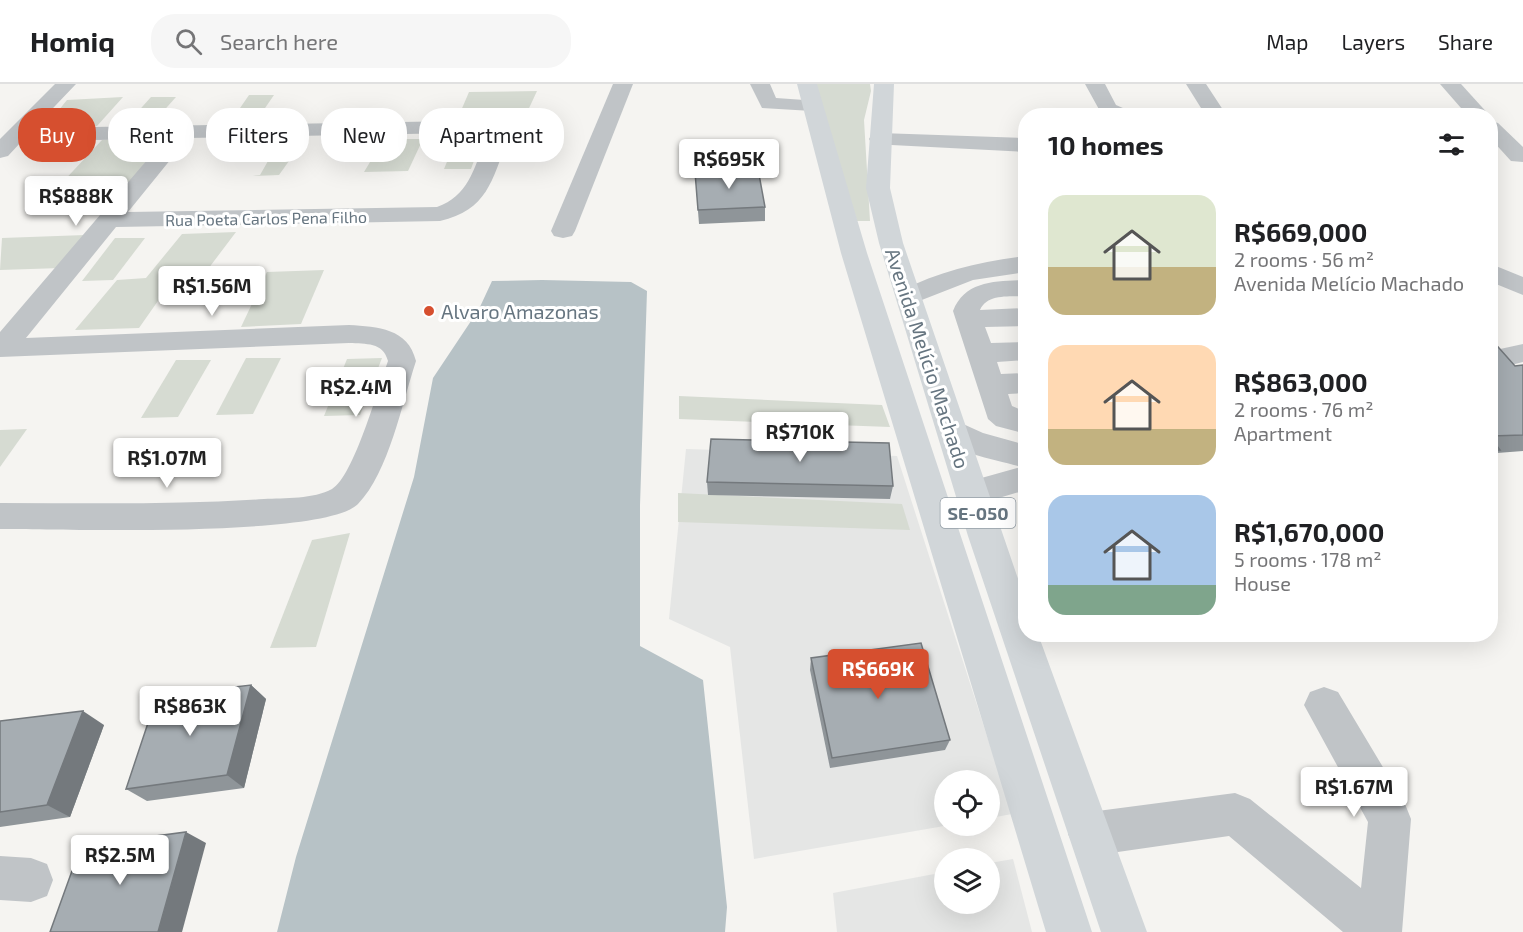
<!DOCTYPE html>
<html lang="en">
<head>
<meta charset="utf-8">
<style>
	body { margin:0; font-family:"Exo 2",sans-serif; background:#f6f6f6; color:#202124; height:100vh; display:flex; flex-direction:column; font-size:22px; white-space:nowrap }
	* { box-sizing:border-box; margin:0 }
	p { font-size:20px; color:#757577 }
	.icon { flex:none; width:33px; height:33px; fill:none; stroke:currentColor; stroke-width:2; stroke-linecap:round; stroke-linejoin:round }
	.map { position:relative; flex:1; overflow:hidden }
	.panel { position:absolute; left:1018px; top:24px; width:480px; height:534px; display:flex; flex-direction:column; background:#fff; border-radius:24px; box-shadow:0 6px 24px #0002 }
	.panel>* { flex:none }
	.top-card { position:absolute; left:18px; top:24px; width:570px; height:54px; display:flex; gap:12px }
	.buttons { position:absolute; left:934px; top:686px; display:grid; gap:12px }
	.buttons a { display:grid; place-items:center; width:66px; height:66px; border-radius:50%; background:#fff; box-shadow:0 6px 24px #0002; font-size:30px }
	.price { position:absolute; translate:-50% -51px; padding:0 14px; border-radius:6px; background:#fff; color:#222; font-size:20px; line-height:39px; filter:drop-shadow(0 2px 3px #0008) }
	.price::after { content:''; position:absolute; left:50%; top:36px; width:18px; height:14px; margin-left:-9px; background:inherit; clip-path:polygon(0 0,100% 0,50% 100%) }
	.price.current { background:#d64f2f; color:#fff }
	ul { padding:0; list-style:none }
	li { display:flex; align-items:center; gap:18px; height:150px; padding:0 30px }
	li span { display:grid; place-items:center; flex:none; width:168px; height:120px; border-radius:18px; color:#555 }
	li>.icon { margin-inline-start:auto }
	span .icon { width:72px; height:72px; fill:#fffc; stroke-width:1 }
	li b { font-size:26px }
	h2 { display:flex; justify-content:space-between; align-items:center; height:72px; padding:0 30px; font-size:26px }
	.tag { padding:0 21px; border-radius:24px; background:#fff; box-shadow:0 6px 24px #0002; font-size:21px; line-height:54px }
	.tag.current { background:#d64f2f; color:#fff }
	header { display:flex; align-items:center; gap:36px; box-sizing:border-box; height:84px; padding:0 30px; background:#fff; border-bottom:2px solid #e0e0e0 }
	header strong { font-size:28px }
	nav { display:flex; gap:33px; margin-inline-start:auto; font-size:21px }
	.search { width:420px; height:54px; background:#f6f6f6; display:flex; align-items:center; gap:15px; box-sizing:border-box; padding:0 21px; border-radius:24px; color:#757577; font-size:22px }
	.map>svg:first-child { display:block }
	.built { fill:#e5e6e5 }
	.green { fill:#d6dbd2 }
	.water { fill:#b7c2c6 }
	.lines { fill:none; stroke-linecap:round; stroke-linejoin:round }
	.minor { fill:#c0c4c7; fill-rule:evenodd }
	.major { fill:#d1d6d9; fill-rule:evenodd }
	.wall { fill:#8f9599 }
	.shaded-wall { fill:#74797d }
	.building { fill:#a6adb2; stroke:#74797d; stroke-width:1.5 }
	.poi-dot { fill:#d64f2f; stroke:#fff; stroke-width:2 }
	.labels { text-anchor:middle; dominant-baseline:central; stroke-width:6; stroke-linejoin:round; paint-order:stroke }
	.far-street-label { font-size:16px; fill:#667580; stroke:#fff }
	.shield { fill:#fff; stroke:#949ea6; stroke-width:1.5 }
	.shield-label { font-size:18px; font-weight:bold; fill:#667580 }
	.poi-label { font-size:20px; fill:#667580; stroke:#fff; text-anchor:start }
	.street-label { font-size:20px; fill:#667580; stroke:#fff }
</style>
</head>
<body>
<header>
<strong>Homiq</strong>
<div class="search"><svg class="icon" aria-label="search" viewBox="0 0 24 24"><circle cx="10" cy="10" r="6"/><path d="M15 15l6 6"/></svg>Search here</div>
<nav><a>Map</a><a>Layers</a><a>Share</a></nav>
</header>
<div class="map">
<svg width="1523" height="848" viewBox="0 0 1523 848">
	<rect width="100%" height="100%" fill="#f5f4f1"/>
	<g class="built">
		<path d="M686,365L897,372L1012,730L990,734V696H945V741H950L754,775L730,563L669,535Z"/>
		<path d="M1013,775L1032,848H837L833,809L945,788V819H990V779Z"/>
	</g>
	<g class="green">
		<path d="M815,0H870L871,7L864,36L870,137H857Z"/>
		<path d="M537,7L524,35L457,36L469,8Z"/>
		<path d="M249,11H274L254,40H229Z"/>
		<path d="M123,13L97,42H46L67,16Z"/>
		<path d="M151,13H176L151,41H126Z"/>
		<path d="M483,52L471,85H444L457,53Z"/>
		<path d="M384,55H423L408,87L364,88Z"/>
		<path d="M102,56H163L130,98L59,102Z"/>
		<path d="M280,56H304L279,91L253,92L260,91Z"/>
		<path d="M236,148L202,193L174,194L139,244L75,246L117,196L146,194L182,150Z"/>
		<path d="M85,151L61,184L0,186L2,154Z"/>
		<path d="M115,154H145L113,196L82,197Z"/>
		<path d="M324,186L301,240L241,243L267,188Z"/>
		<path d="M246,274H281L253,330L216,331Z"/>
		<path d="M382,274L360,331L324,332L347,275Z"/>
		<path d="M176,276H211L178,333L141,334Z"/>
		<path d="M679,312L882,321L890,343L679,335Z"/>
		<path d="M27,345L0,383V346Z"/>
		<path d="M678,409L902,420L910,446L678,438Z"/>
		<path d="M350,449L316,563L270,564L312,456Z"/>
	</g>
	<path class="water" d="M542,196L631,198L647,207L640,421V562L703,596L727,823L725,848H277L296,773L414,393L433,294L479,225L492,197Z"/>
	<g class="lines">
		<g class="minor">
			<path d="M55,0H76L34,44L460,37L499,42L507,57C492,97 487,126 440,137L116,143L26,254L349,241C378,243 408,244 416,277C402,319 389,388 358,420C325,454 58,445 0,445V419C88,419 176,421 264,415C284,414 314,415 332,405C354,392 378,304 388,277C383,258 366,260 349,259L0,273V248L165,55L22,57L8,72L0,74V55ZM460,49L483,52L485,57C474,85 468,112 437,123L128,128L188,54Z"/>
			<path d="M613,0H633L575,147L572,152L563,154L554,152L551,147Z"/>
			<path d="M750,0H770L776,14L819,17L822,21L819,25L812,27L762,24Z"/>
			<path d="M1085,0H1105L1116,21L1132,28L1135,32L1101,29Z"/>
			<path d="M1186,0H1206L1227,32H1206Z"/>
			<path d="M1440,0H1461L1490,32H1468Z"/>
			<path d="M1491,37L1498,39L1523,63V78L1511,77L1491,55Z"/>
			<path d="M880,49L1026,54V68L872,60L869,55L872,50Z"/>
			<path d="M1026,172V188L973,196L909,221L900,219L896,213L900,207C940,187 981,177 1026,172Z"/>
			<path d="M1491,180L1523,193V211L1491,198Z"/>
			<path d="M1026,196V212C1011,213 987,209 980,226L1026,224V242L985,243L991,259L1026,258V276L997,278L1001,290L1026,289V309L1008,310L1012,322L1026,328V350L996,342L988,335L953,227C965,196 997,197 1026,196Z"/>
			<path d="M1523,260V278L1499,284L1491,281V267Z"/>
			<path d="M952,335L983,349L1026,361V406L972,422L960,418L956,409L960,400L1021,383C996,375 950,370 937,346L941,338Z"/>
			<path d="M1324,603L1338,608L1405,720L1411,735L1402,848H1343L1229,752L1090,772L1075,765L1068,750L1075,735L1090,728L1235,709L1250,715L1361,804L1368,738L1304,621L1310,608Z"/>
			<path d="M0,772L31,774L47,780L53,796L47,812L31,818L0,816Z"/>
		</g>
		<g class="major">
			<path d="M797,0H817L867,169L1092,848H1046L841,169Z"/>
			<path d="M874,0H894L890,104L903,159L1026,518V550H1038L1147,848H1101L968,452L879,159L866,104Z"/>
		</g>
	</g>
	<g class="wall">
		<path d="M695,88L765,123V137L699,140Z"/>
		<path d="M1491,226L1496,232L1491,238Z"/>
		<path d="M1491,255L1515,282L1523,281V367L1497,369L1491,374Z"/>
		<path d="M707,398L893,402L890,415L708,411Z"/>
		<path d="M811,574L950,656L945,666L830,684L810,586Z"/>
		<path d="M251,601L266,615L244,704L147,717L126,705Z"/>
		<path d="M0,637L104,641L70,733L0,743Z"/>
	</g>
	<g class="shaded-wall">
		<path d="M251,601L266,615L244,704L227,691Z"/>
		<path d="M83,627L104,641L70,733L47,721Z"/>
		<path d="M186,748L206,759L182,848H158Z"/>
	</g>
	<g class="building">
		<path d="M758,85L765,123L698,126L695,88Z"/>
		<path d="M1491,226L1496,232H1491Z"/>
		<path d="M1491,255L1515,282L1523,281V351L1491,352Z"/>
		<path d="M1491,354L1500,366H1491Z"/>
		<path d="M711,355L889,359L893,402L707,398Z"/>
		<path d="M921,559L950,656L832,674L811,574Z"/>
		<path d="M251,601L227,691L126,705L157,612Z"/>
		<path d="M83,627L47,721L0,728V637Z"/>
		<path d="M186,748L158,848H50L81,762Z"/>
	</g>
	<circle class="poi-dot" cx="429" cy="227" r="6"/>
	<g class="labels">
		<g class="far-street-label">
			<text transform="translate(266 134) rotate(-1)">Rua Poeta Carlos Pena Filho</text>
		</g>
		<rect class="shield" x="940.5" y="414" width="75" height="30" rx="4.5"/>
		<g class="shield-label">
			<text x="978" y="429">SE-050</text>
		</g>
		<g class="poi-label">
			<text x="441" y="227">Alvaro Amazonas</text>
		</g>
		<g class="street-label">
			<text transform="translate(928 274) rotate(72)">Avenida Melício Machado</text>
		</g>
	</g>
</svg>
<div class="buttons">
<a><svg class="icon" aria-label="locate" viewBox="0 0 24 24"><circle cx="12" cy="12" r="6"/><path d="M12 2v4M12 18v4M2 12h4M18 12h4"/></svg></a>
<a><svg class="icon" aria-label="layers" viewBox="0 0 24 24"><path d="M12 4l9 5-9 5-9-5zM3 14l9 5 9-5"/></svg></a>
</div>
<b class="price" style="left:729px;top:106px">R$695K</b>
<b class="price" style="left:76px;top:143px">R$888K</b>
<b class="price" style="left:212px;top:233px">R$1.56M</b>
<b class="price" style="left:356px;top:334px">R$2.4M</b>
<b class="price" style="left:800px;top:379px">R$710K</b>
<b class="price" style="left:167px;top:405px">R$1.07M</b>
<b class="price current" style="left:878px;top:616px">R$669K</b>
<b class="price" style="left:190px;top:653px">R$863K</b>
<b class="price" style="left:1354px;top:734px">R$1.67M</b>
<b class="price" style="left:120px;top:802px">R$2.5M</b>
<div class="top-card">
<a class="tag current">Buy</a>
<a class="tag">Rent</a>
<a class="tag">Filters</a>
<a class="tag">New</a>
<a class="tag">Apartment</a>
</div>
<section class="panel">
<h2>10 homes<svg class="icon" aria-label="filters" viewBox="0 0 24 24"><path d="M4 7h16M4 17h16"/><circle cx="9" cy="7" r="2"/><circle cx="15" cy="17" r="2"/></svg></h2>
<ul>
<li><span style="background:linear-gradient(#dfe7d0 60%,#c2b280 0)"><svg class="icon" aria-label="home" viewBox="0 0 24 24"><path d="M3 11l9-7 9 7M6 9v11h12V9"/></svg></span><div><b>R$669,000</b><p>2 rooms · 56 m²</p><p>Avenida Melício Machado</p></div></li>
<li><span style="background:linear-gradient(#ffd9b3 70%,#c2b280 0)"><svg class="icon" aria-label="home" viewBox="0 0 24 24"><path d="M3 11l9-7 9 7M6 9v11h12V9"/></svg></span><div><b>R$863,000</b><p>2 rooms · 76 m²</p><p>Apartment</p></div></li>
<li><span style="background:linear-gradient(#a9c7e8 75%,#7fa58c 0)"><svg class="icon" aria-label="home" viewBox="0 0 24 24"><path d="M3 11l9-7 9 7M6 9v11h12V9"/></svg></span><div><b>R$1,670,000</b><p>5 rooms · 178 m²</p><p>House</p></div></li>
</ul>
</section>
</div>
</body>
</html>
